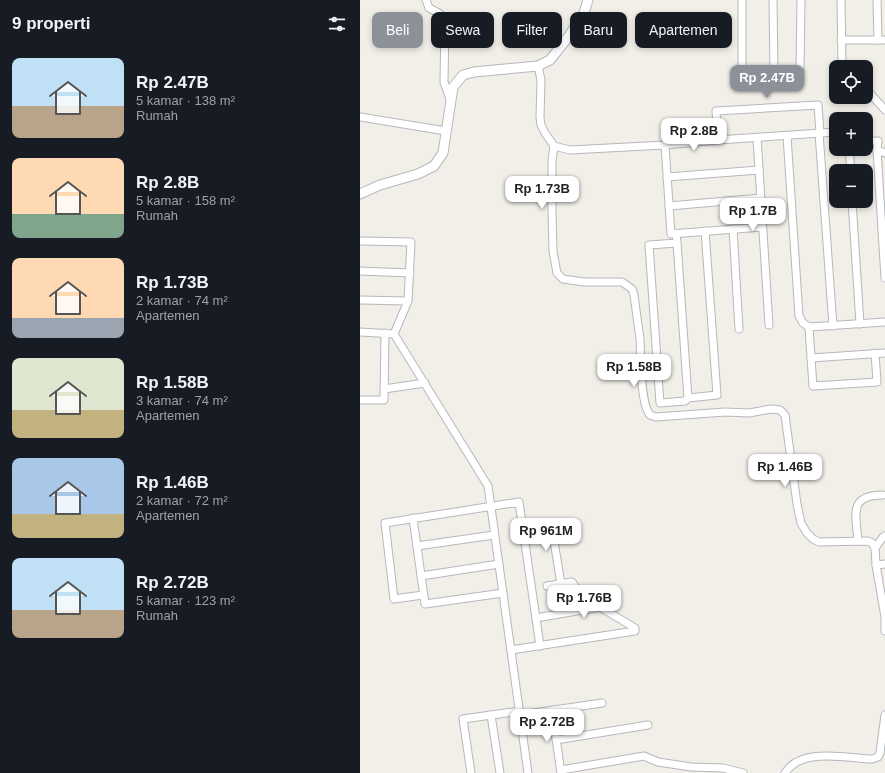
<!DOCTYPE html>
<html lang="id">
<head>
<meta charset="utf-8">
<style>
	body { margin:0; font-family:Arial,sans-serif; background:#20242c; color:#f1f3f6; height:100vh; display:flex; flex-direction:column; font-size:15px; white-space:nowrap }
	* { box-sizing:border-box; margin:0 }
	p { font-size:13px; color:#9ea1a6 }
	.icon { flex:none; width:22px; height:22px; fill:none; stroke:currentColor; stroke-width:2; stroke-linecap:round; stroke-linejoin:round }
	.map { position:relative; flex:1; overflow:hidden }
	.side { display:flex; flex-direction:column; background:#171b24; width:360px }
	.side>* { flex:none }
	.hud { position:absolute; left:12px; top:12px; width:380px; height:36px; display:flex; gap:8px }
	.controls { position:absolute; left:469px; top:60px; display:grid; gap:8px }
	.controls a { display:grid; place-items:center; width:44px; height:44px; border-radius:8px; background:#171b24; box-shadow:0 2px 6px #0003; font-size:20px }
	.price { position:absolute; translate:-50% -34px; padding:0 9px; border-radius:8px; background:#fff; color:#222; font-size:13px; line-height:26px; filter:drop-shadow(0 1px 2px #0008) }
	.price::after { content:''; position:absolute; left:50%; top:24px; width:12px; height:9px; margin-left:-6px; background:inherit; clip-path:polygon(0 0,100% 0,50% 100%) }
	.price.current { background:#8c9099; color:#fff }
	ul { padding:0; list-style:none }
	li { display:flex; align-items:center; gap:12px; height:100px; padding:0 12px }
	li span { display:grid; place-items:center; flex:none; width:112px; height:80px; border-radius:8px; color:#555 }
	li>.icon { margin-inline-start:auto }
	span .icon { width:48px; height:48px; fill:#fffc; stroke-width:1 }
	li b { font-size:17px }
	h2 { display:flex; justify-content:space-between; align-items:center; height:48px; padding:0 12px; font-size:17px }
	.chip { padding:0 14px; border-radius:8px; background:#171b24; box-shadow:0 2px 6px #0003; font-size:14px; line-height:36px }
	.chip.current { background:#8c9099; color:#fff }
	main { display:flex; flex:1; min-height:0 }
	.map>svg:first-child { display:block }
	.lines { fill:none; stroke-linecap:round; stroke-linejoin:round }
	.minor-casing { stroke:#b5b8bc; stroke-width:9 }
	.tertiary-casing { stroke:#b5b8bc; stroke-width:11 }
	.minor { stroke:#fff; stroke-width:7 }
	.tertiary { stroke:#fff; stroke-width:9 }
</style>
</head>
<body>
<main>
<section class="side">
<h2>9 properti<svg class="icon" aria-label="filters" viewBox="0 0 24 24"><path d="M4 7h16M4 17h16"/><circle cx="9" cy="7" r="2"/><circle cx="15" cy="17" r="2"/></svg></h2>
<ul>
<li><span style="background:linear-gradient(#bfe0f5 60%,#b9a48a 0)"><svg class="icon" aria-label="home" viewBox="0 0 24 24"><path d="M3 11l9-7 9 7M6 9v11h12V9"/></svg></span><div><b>Rp 2.47B</b><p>5 kamar · 138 m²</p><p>Rumah</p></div></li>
<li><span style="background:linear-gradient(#ffd9b3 70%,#7fa58c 0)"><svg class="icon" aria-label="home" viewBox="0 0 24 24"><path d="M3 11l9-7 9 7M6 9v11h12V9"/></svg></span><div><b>Rp 2.8B</b><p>5 kamar · 158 m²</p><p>Rumah</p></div></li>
<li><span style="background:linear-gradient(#ffd9b3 75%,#9aa5b1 0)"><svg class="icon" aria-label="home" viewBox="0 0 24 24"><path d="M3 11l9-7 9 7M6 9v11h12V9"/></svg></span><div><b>Rp 1.73B</b><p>2 kamar · 74 m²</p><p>Apartemen</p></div></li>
<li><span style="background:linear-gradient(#dfe7d0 65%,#c2b280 0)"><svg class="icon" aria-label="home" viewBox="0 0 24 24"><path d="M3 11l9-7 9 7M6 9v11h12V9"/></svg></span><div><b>Rp 1.58B</b><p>3 kamar · 74 m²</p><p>Apartemen</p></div></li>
<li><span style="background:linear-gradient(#a9c7e8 70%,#c2b280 0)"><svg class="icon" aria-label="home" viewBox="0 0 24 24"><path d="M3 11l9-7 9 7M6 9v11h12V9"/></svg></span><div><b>Rp 1.46B</b><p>2 kamar · 72 m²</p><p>Apartemen</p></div></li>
<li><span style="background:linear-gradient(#bfe0f5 65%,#b9a48a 0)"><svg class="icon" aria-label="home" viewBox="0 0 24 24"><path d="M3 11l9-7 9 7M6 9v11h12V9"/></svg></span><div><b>Rp 2.72B</b><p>5 kamar · 123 m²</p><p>Rumah</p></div></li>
</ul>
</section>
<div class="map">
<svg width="525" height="773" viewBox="0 0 525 773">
	<rect width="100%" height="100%" fill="#f1efe8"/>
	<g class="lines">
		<defs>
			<g id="minor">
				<path d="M66,0L69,8C76,12 82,13 85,21L84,82L90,99"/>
				<path d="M382,0V64L384,72L390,74H436L440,71L441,0"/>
				<path d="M413,0L414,73"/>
				<path d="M481,0L482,62L486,67"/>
				<path d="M517,0L518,40"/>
				<path d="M481,40H525"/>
				<path d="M178,66L181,80L180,117L181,125L185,133L194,146L210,150L305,145L358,140L476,132"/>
				<path d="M506,89L525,110"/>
				<path d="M0,117L86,131"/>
				<path d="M459,133L473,326"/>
				<path d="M427,136L439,316L443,323L449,327"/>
				<path d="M397,138L409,325"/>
				<path d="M358,140L356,111L458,105L460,133"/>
				<path d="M506,141H518L517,150L525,153"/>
				<path d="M305,145L311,234L402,227"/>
				<path d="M194,146L192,161V212L193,251L197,273L203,279L224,282H262L272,289L274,295C276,310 278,324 280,339C281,356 280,403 290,415L296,417L365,412L389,413L411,409L420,410L425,415L437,504L441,523L447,533L453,539L459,542L508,541L512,543L515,548L516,565L525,617V631"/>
				<path d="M489,149L491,171"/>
				<path d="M517,150L525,278"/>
				<path d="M307,177L399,170"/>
				<path d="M492,201L500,324"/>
				<path d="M309,206L401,198"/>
				<path d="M373,229L379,329"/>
				<path d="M316,233L317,243L289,245L300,403L325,401L328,398L357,395L345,231"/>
				<path d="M0,241L51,242L48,301L34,334"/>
				<path d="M317,243L328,398"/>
				<path d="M0,271L50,273"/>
				<path d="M0,300L48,301"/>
				<path d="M525,322L449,327L451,358L525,353"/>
				<path d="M0,332L34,334L128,486L168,773"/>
				<path d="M451,358L453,386L517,382L515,353"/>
				<path d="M24,389L65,383"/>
				<path d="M0,400H24L25,333"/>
				<path d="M53,518L65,604L143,593"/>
				<path d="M163,527L194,541L201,584"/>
				<path d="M498,541C496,515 488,495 523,495"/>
				<path d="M57,546L134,535"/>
				<path d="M515,548L523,537L525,536"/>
				<path d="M516,565L525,564"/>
				<path d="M61,576L139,564"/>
				<path d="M187,586L212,582L231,609"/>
				<path d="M63,595L34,599L25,523L159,502L180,646"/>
				<path d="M151,650L275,631V628L240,607L176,618"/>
				<path d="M192,710L201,773"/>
				<path d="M131,715L140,773"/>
				<path d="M160,715L242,703"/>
				<path d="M196,740L288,725"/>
				<path d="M201,770L284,756L298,762L331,767L363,768L383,773"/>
				<path d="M111,773L103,719L160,711"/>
				<path d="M425,773C441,747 486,758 512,759L518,757L520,753L525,715"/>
			</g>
			<path id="tertiary" d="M0,194L20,185L58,174L74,166L83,153L93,87L103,75L114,72L178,66L190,60L209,36L224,13L228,0"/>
		</defs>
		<use href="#minor" class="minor-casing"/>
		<use href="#tertiary" class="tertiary-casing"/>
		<use href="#minor" class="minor"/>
		<use href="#tertiary" class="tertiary"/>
	</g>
</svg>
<div class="controls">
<a><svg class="icon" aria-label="locate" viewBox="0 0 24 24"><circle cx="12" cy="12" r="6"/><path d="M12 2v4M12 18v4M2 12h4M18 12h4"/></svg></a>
<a>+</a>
<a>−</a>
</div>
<b class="price current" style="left:407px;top:99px">Rp 2.47B</b>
<b class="price" style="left:334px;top:152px">Rp 2.8B</b>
<b class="price" style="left:182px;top:210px">Rp 1.73B</b>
<b class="price" style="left:393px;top:232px">Rp 1.7B</b>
<b class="price" style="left:274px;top:388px">Rp 1.58B</b>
<b class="price" style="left:425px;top:488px">Rp 1.46B</b>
<b class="price" style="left:186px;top:552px">Rp 961M</b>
<b class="price" style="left:224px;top:619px">Rp 1.76B</b>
<b class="price" style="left:187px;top:743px">Rp 2.72B</b>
<div class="hud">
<a class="chip current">Beli</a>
<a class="chip">Sewa</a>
<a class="chip">Filter</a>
<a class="chip">Baru</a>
<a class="chip">Apartemen</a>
</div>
</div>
</main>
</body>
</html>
